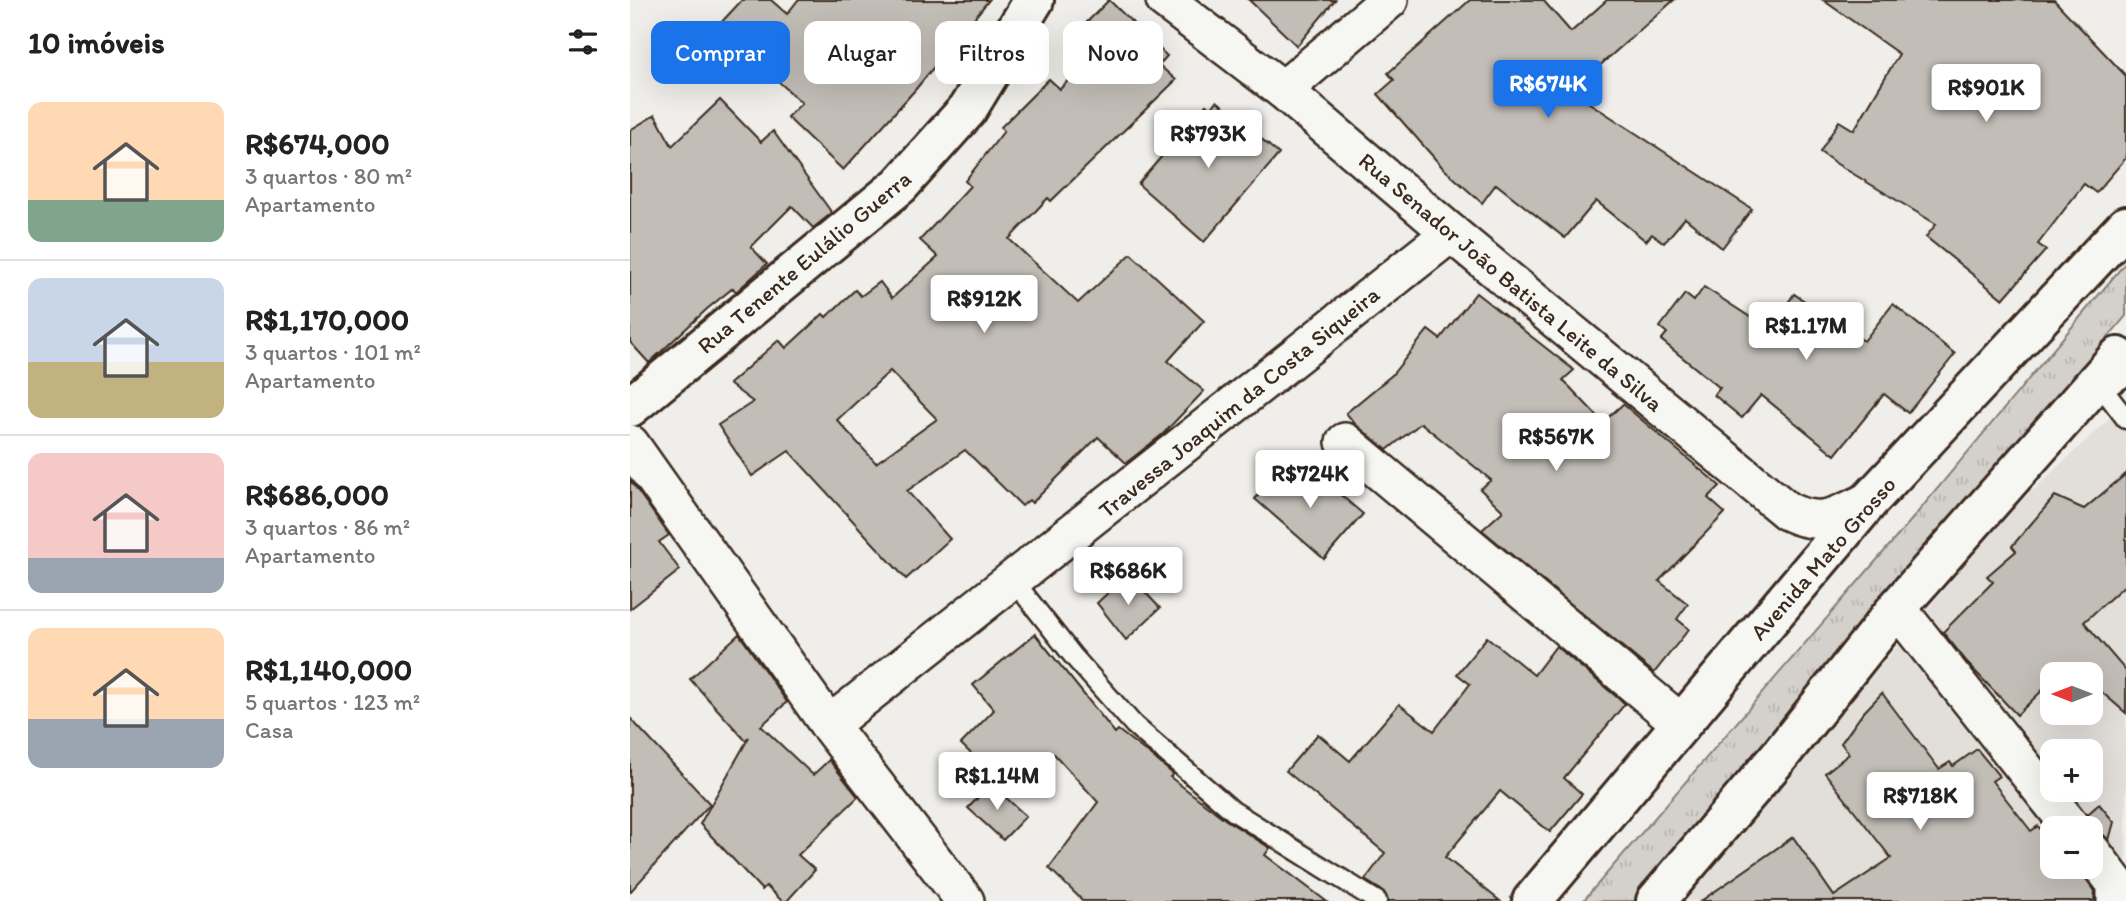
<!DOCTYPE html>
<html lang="pt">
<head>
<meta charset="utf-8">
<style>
	body { margin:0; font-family:Itim,sans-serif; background:#f2f2f2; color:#222; height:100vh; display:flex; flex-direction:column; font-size:26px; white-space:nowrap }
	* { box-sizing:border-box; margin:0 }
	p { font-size:23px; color:#767676 }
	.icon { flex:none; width:38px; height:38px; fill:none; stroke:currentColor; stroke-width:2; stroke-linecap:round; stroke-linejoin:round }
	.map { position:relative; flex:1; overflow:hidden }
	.panel { display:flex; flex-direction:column; background:#fff; width:630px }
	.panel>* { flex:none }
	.hud { position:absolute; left:21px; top:21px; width:665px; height:63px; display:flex; gap:14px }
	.needle { width:46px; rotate:270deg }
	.fabs { position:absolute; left:1410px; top:662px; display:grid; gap:14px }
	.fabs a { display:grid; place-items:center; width:63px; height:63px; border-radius:14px; background:#fff; box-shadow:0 7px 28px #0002; font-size:35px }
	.price { position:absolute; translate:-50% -60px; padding:0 16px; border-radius:7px; background:#fff; color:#222; font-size:23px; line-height:46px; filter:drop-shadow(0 2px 4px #0008) }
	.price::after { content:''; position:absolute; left:50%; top:42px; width:21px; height:16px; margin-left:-10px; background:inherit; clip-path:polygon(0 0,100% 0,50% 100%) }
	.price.current { background:#1a73e8; color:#fff }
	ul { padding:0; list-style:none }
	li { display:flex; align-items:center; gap:21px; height:175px; padding:0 28px }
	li+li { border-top:2px solid #e0e0e0 }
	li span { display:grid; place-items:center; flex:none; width:196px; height:140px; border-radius:14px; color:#555 }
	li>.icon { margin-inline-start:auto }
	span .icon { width:84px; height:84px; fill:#fffc; stroke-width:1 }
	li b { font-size:30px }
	h2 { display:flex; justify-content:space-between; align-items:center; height:84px; padding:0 28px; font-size:30px }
	.chip { padding:0 24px; border-radius:14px; background:#fff; box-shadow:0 7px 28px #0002; font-size:24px; line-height:63px }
	.chip.current { background:#1a73e8; color:#fff }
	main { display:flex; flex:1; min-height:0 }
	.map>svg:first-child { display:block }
	.built { fill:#e2dfdb; fill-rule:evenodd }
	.grass { fill:url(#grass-tufts); stroke:#887e75; stroke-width:2 }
	.building { fill:#c2bdb7; stroke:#3b2a1e; stroke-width:2; fill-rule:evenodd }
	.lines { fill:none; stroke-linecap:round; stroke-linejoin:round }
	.lane-casing { stroke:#3b2a1e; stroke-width:23 }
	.street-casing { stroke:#3b2a1e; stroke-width:42 }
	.secondary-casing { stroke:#3b2a1e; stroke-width:44 }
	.primary-casing { stroke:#3b2a1e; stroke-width:44 }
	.lane { stroke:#f6f6f2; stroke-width:18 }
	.street { stroke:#f6f6f2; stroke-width:37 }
	.secondary { stroke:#f6f6f2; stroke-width:38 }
	.primary { stroke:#f6f6f2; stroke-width:38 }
	.labels { text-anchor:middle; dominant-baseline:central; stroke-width:5; stroke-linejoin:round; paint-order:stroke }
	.street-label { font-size:23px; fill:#3b2a1e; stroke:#f6f6f2 }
</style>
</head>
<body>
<main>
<section class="panel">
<h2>10 imóveis<svg class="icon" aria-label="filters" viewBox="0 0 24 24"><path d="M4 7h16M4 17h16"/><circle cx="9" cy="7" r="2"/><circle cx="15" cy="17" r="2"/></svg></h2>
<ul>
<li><span style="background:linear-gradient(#ffd9b3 70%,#7fa58c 0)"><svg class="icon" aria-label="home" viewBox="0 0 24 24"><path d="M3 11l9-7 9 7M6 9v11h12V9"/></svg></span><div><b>R$674,000</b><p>3 quartos · 80 m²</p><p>Apartamento</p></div></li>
<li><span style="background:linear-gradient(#c9d6e8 60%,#c2b280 0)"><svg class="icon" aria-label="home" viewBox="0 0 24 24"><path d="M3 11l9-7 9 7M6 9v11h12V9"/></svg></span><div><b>R$1,170,000</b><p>3 quartos · 101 m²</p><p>Apartamento</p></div></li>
<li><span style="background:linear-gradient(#f6c9c9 75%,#9aa5b1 0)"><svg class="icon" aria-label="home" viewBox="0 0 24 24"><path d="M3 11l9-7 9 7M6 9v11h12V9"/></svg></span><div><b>R$686,000</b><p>3 quartos · 86 m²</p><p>Apartamento</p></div></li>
<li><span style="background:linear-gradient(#ffd9b3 65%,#9aa5b1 0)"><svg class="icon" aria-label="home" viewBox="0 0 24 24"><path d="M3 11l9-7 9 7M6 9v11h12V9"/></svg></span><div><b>R$1,140,000</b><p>5 quartos · 123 m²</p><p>Casa</p></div></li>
</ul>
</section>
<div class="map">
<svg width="1496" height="901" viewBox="0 0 1496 901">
	<defs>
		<pattern id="grass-tufts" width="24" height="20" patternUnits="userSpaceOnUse" patternTransform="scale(1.75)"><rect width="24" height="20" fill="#d4d1cc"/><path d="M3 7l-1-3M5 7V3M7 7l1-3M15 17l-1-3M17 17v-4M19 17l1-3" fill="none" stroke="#b7b4af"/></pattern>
	</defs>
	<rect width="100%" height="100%" fill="#efeeea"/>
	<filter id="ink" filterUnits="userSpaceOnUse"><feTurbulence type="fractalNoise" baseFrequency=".0143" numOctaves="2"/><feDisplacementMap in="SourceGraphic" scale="14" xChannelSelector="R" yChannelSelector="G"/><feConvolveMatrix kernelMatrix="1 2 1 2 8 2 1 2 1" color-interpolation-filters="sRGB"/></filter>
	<g filter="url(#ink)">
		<g class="built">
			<path d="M1496,403V870L1431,789H1461V751H1423V778L1292,615L1387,505ZM1423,674H1461V712H1423Z"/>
			<path d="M1274,638L1423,828V866H1461L1481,901H1053Z"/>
		</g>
		<path class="grass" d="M1496,262V316L1005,901H953L1283,518Z"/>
		<g class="building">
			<path d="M112,0H141L157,14L168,0H359L285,90L213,170L157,117L172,103L88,26Z"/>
			<path d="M479,0L537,56L529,65L546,80L421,201L418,198L379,239L448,303L501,254L574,321L538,361L574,391L533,434L496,463L468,437L402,503L399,500L392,506L335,450L277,491L320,539L276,579L159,451L122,476L88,425L123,402L99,384L149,340L156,348L193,314L196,317L225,290L231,296L250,282L262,298L308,257L290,240L340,186L335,181L374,131L371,127L419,79L430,89L475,42L456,23ZM260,371L307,419L246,463L207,420Z"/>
			<path d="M619,0H705L667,46Z"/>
			<path d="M840,0H913L941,32L977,0H1044L941,91L1122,209L1092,248L1055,218L1034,243L1022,234L1016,241L966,201L935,238L866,184L852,203L813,168L748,94L764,80L758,73Z"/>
			<path d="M1193,0H1424L1496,76V158L1466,193L1454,184L1408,244L1416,250L1373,299L1296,237L1306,224L1207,164L1190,152L1209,121L1224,130L1269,54Z"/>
			<path d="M90,100L131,142L143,131L202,213L183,228L162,206L121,247L137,264L106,292L103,288L77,309L19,363L0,342V130L25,115L42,146Z"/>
			<path d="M587,101L649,154L574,242L508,184L576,105L581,109Z"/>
			<path d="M1074,287L1140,330L1164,294L1234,341L1263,304L1325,354L1278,413L1254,394L1205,455L1131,395L1112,418L1084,395L1090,388L1031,340L1037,333L1030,327L1055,294L1064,301Z"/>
			<path d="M846,293L944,370L933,380L973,422L993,404L1090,486L1078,498L1095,513L1029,581L1058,604L1047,619L1059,629L1024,673L852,530L873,511L850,489L861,480L791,423L757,450L725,424L716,413L762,375L798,330L810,339Z"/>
			<path d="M678,467L733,514L694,559L625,499L650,469L665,482Z"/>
			<path d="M1496,474V584L1454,622L1496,671V713L1461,683V674H1423V680L1387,715L1341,667L1313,632L1363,582L1357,576L1386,551L1382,546L1425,496L1454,509Z"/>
			<path d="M0,480L39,535L29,542L50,570L0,609Z"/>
			<path d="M498,574L530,608L496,640L467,603Z"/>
			<path d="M109,634L157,702L131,726L183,775L199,760L228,797L168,855L185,870L157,901H152L136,886L132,890L70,824L119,737L115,740L60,679Z"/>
			<path d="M405,634L485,733L488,730L523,757L543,774L540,777L596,820L640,848L635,855L696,901H453L419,868L468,802L424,754L384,795L331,744L364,710L343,685Z"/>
			<path d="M857,637L904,675L926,646L995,704L934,778L952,794L920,832L870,791L815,857L870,901H758L754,892L735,880L755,853L656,771L688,734L720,761L769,704L804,731L840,684L827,674Z"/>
			<path d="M1252,693L1309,769L1320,762L1323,766L1347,749L1369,776L1362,781L1401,831L1408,826L1423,844V866H1446L1465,891L1464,901H1071L1163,837L1204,896L1261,858L1195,773L1219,754L1211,743L1233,713Z"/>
			<path d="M0,718L80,804L0,892Z"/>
			<path d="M361,784L396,816L373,840L338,808Z"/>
			<path d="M1469,804L1484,822L1479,840L1470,832L1462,831L1463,824L1458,814Z"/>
		</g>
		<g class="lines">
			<defs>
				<g id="lane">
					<path d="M1467,381L1496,419"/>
					<path d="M384,581L443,656L504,725L603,811L747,901"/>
				</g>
				<g id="street">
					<path d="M535,0L653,90L821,233L1157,511C1192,528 1206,516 1239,501"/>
					<path d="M653,90L759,0"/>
					<path d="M715,442L1052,724"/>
					<path d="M0,444L199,725L335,901"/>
					<path d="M1267,608L1442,828"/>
					<path d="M199,725L821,233"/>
					<path d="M1461,851L1486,884V901"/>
				</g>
				<g id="secondary">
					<path d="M0,407L270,185L337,110L404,0"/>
					<path d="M902,901L1239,501L1496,226"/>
					<path d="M1026,901L1151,754L1267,608L1488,357"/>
				</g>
				<path id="primary" d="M1467,381L1496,365"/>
			</defs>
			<use href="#lane" class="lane-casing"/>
			<use href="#street" class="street-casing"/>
			<use href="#secondary" class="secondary-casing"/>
			<use href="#primary" class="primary-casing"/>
			<use href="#lane" class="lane"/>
			<use href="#street" class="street"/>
			<use href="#secondary" class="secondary"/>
			<use href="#primary" class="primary"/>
		</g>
	</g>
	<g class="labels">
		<g class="street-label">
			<text transform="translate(174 262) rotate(-40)">Rua Tenente Eulálio Guerra</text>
			<text transform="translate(881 282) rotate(40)">Rua Senador João Batista Leite da Silva</text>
			<text transform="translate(609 402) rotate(-39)">Travessa Joaquim da Costa Siqueira</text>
			<text transform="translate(1193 558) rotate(-49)">Avenida Mato Grosso</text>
		</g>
	</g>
</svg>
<div class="fabs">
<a><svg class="needle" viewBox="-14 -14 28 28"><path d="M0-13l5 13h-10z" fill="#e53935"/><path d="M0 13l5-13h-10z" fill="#767676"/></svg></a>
<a>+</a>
<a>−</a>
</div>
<b class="price current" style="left:918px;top:120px">R$674K</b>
<b class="price" style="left:1356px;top:124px">R$901K</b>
<b class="price" style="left:578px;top:170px">R$793K</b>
<b class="price" style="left:354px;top:335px">R$912K</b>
<b class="price" style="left:1176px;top:362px">R$1.17M</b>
<b class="price" style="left:926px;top:473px">R$567K</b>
<b class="price" style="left:680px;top:510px">R$724K</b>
<b class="price" style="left:498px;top:607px">R$686K</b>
<b class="price" style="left:367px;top:812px">R$1.14M</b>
<b class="price" style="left:1290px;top:832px">R$718K</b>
<div class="hud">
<a class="chip current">Comprar</a>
<a class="chip">Alugar</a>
<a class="chip">Filtros</a>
<a class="chip">Novo</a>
</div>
</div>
</main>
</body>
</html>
